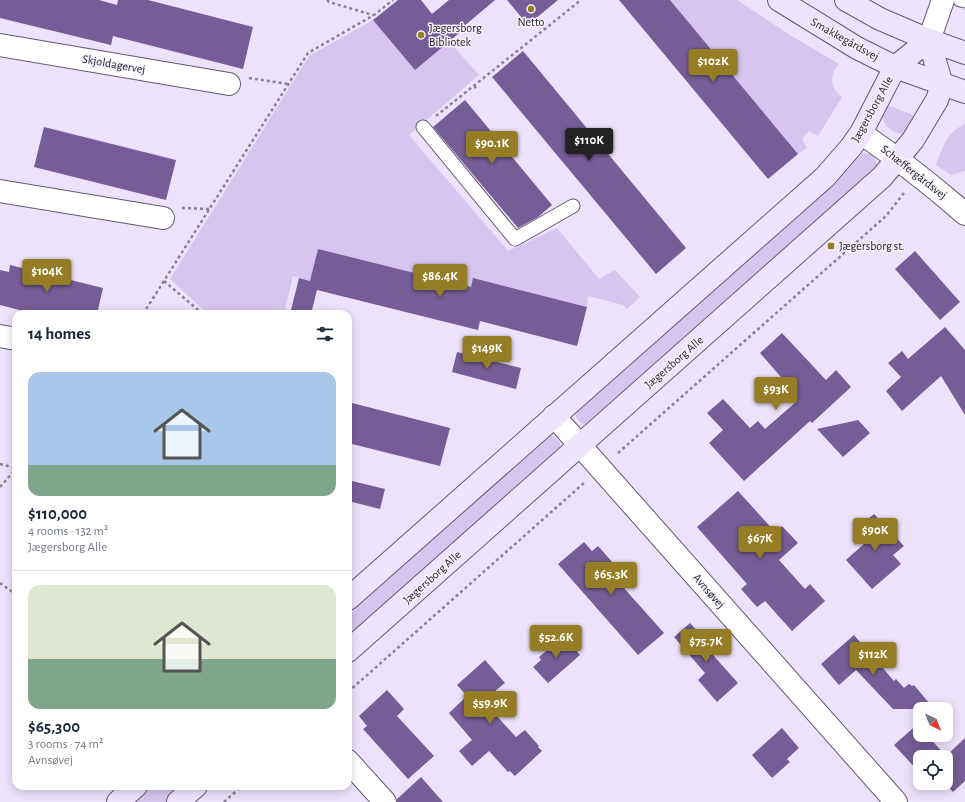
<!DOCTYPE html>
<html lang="en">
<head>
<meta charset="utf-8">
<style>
	body { margin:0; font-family:"Alegreya Sans",sans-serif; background:#f6f6f7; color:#1f2937; height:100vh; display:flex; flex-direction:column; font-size:15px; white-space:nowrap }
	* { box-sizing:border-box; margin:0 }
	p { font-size:13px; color:#747a83 }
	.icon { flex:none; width:22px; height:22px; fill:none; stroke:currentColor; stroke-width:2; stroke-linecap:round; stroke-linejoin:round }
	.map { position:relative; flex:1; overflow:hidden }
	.drawer { position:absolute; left:12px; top:310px; width:340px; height:480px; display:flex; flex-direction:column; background:#fff; border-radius:12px; box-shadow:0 2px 10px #0003 }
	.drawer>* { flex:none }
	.needle { width:26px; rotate:137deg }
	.controls { position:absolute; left:913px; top:702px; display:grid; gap:8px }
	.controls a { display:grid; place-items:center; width:40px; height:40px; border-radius:8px; background:#fff; box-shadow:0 2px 10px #0003; font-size:20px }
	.price { position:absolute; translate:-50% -34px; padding:0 9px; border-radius:4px; background:#957d25; color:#fff; font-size:13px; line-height:26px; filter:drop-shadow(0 1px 2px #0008) }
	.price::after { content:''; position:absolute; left:50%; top:24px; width:12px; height:9px; margin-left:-6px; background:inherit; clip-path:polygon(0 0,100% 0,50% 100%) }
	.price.selected { background:#222; color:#fff }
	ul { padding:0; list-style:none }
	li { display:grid; align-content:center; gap:8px; height:212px; padding:0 16px }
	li+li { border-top:1px solid #e0e1e3 }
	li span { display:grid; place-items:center; height:124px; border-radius:12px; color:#555 }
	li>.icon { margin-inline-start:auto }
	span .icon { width:72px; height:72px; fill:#fffc; stroke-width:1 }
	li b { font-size:17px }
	h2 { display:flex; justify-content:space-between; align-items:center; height:48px; padding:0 16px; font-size:17px }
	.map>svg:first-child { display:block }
	.green { fill:#d6c6ef }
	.building { fill:#765d97 }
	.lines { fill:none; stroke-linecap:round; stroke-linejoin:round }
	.lane-casing { stroke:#625a6f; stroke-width:15 }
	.street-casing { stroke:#625a6f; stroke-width:24 }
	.secondary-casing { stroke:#625a6f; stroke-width:24 }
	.path { stroke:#888192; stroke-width:2.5; stroke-dasharray:3 3; stroke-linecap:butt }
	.lane { stroke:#fff; stroke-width:13 }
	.street { stroke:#fff; stroke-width:22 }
	.secondary { stroke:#efe4fe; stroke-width:22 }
	.poi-dot { fill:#957d25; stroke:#f6f2fc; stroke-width:1.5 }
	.labels { text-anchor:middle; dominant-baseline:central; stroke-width:3; stroke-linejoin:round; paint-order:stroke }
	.poi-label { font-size:12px; fill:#1f1b24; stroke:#f6f2fc; text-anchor:start }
	.street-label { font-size:12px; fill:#1f1b24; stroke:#f6f2fc }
</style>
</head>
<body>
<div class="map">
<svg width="965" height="802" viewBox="0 0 965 802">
	<rect width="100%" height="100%" fill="#ece2fb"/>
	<g class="green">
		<path d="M670,0H737L790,35L839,64C829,75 830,88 842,97L818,136L809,131L802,139L807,148L798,154Z"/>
		<path d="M373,20L449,41L479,75L409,135L508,251L557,228L599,279L615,270L640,297L627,309L623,305L588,296L587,307L473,279L471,287L310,281L293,276L284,313L274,312L273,314H208L170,279L309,56Z"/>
		<path d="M887,105L918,117L908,132L900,134C890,131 885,126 882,116Z"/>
		<path d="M965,124V171L951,175L936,165C943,147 946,133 965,124Z"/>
		<path d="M863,153C873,153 878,160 877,170L587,426C578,422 572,416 576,406Z"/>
		<path d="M547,434L554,436L560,443L561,448L348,641V608Z"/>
		<path d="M147,786H184L166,802H129Z"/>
	</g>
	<g class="building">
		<path d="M0,0H99L117,5L118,0H148L253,27L243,69L113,36L111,45L0,18Z"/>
		<path d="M398,0H421L432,14L449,0H495L463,27L464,29L415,70L373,20Z"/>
		<path d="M507,0H558L535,19L522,18Z"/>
		<path d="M619,0H670L798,154L768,179Z"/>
		<path d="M523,51L686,248L656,274L492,77Z"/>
		<path d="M465,100L552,205L538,217L518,228L433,127Z"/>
		<path d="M44,127L176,160L166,200L34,167Z"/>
		<path d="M318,249L471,287L473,278L587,307L577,346L480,321L478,330L317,290L311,314H290L299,278L310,281Z"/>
		<path d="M915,251L960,302L940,320L895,269Z"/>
		<path d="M10,265L103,288L97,314H35L0,305V270L9,272Z"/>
		<path d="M945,327L965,350V415L941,376L902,411L886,391L901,377L888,363L902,351L908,359Z"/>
		<path d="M782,333L826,380L836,370L851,387L812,423L810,421L744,481L709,443L723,430L707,413L723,399L750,428L758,421L765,429L797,401L790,394L793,391L760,353Z"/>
		<path d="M457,352L521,368L516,389L452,372Z"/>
		<path d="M348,402L450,428L440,466L348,443Z"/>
		<path d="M858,420L870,433L843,457L817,429Z"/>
		<path d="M348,480L385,489L380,509L348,501Z"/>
		<path d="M738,491L775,532L782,526L798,543L779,560L805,589L810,584L825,601L792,631L765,601L757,607L741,589L747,584L697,527Z"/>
		<path d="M874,514L904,546L893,555L901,564L872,589L846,560L865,543L854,531Z"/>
		<path d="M584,542L592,551L598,546L630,582L623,587L664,633L638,655L558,564Z"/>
		<path d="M690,623L707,642L704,645L738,683L717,702L698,680L705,673L674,637Z"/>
		<path d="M854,635L894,681L896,679L904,688L909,684L912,686L914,685L934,709H893L856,670L839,685L821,664Z"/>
		<path d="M564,636L580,655L548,683L533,667L541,660L539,657Z"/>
		<path d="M485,660L505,683L483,701L516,737L525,730L539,746L538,747L542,751L515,776L510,771L508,772L489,751L472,766L459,751L472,740L449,713L467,696L457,685Z"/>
		<path d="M387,690L404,709L397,716L434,756L408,779L363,729L367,726L359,716Z"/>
		<path d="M920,722V735H927L946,756L965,738V781L953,792L945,783H946V757H922L920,755V773L894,745Z"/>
		<path d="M782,728L799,748L787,759L790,762L772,778L752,755Z"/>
		<path d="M421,777L443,802H397V799Z"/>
	</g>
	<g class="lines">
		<defs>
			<g id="lane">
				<path d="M960,0L965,1"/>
				<path d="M423,127L515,239L573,206"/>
			</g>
			<g id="street">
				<path d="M929,40L943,0"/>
				<path d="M0,45L229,84"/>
				<path d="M861,133C897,158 932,185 965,214"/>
				<path d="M0,191L163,218"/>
				<path d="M0,336L16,339"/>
				<path d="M554,416L896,802"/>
				<path d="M348,761L385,802"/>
			</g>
			<g id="secondary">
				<path d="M779,0L857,48L895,67L965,92"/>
				<path d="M846,0L880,19L929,40L965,53"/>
				<path d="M348,599L825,177L851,147L861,133L895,67L929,40"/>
				<path d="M348,651L882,177L913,140L937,100L942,85L929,40"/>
				<path d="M118,802L136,786"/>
				<path d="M178,802L196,786"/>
			</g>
		</defs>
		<use href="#lane" class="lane-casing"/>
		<use href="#street" class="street-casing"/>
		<use href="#secondary" class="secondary-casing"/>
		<g class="path">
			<path d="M327,0L329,2L373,15"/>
			<path d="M249,78L288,84"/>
			<path d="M474,86L478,90"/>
			<path d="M436,116L581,0"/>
			<path d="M182,208L209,209"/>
			<path d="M164,281L203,314"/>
			<path d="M143,314L308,53L374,15L393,0"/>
			<path d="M618,453L886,216L904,193"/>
			<path d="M0,464L16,468"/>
			<path d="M0,487L16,469"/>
			<path d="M0,583L11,591L16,592"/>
			<path d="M348,692L584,483"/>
			<path d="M224,802L242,786"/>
		</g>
		<use href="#lane" class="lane"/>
		<use href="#street" class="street"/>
		<use href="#secondary" class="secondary"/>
	</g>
	<g class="poi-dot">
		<circle cx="531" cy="9" r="4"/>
		<circle cx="421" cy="35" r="4"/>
		<rect x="827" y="242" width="8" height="8" rx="2"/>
	</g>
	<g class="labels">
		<g class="poi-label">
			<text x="531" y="22" text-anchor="middle">Netto</text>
			<text x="429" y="28">Jægersborg<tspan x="429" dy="14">Bibliotek</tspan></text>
			<text x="839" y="246">Jægersborg st.</text>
		</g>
		<g class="street-label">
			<text transform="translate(845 39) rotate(29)">Smakkegårdsvej</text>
			<text transform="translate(114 64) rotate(10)">Skjoldagervej</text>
			<text transform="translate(872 109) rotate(-61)">Jægersborg Alle</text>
			<text transform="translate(914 172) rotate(38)">Schæffergårdsvej</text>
			<text transform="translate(674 362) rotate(-41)">Jægersborg Alle</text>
			<text transform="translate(432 577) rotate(-42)">Jægersborg Alle</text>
			<text transform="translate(709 591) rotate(49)">Avnsøvej</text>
		</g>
	</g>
</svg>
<div class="controls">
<a><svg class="needle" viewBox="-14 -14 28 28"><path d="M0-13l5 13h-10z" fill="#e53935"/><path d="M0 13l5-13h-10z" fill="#747a83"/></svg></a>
<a><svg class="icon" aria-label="locate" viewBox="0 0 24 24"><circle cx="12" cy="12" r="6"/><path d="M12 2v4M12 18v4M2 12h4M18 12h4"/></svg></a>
</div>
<b class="price" style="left:713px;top:83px">$102K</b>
<b class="price selected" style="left:589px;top:162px">$110K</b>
<b class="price" style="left:492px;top:165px">$90.1K</b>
<b class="price" style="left:47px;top:293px">$104K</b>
<b class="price" style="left:440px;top:298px">$86.4K</b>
<b class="price" style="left:487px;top:370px">$149K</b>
<b class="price" style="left:776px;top:411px">$93K</b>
<b class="price" style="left:875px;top:552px">$90K</b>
<b class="price" style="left:760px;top:560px">$67K</b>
<b class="price" style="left:611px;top:596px">$65.3K</b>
<b class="price" style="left:556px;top:659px">$52.6K</b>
<b class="price" style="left:706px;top:663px">$75.7K</b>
<b class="price" style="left:873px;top:676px">$112K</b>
<b class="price" style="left:490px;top:725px">$59.9K</b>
<section class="drawer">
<h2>14 homes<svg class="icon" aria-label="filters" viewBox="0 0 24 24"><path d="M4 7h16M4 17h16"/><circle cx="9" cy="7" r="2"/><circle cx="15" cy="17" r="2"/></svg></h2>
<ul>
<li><span style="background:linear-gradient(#a9c7e8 75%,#7fa58c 0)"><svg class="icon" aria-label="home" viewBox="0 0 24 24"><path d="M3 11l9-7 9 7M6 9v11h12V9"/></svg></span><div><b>$110,000</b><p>4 rooms · 132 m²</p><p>Jægersborg Alle</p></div></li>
<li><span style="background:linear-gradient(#dfe7d0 60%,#7fa58c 0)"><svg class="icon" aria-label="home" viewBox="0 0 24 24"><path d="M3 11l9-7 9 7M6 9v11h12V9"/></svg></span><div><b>$65,300</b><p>3 rooms · 74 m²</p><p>Avnsøvej</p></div></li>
</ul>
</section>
</div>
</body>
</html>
